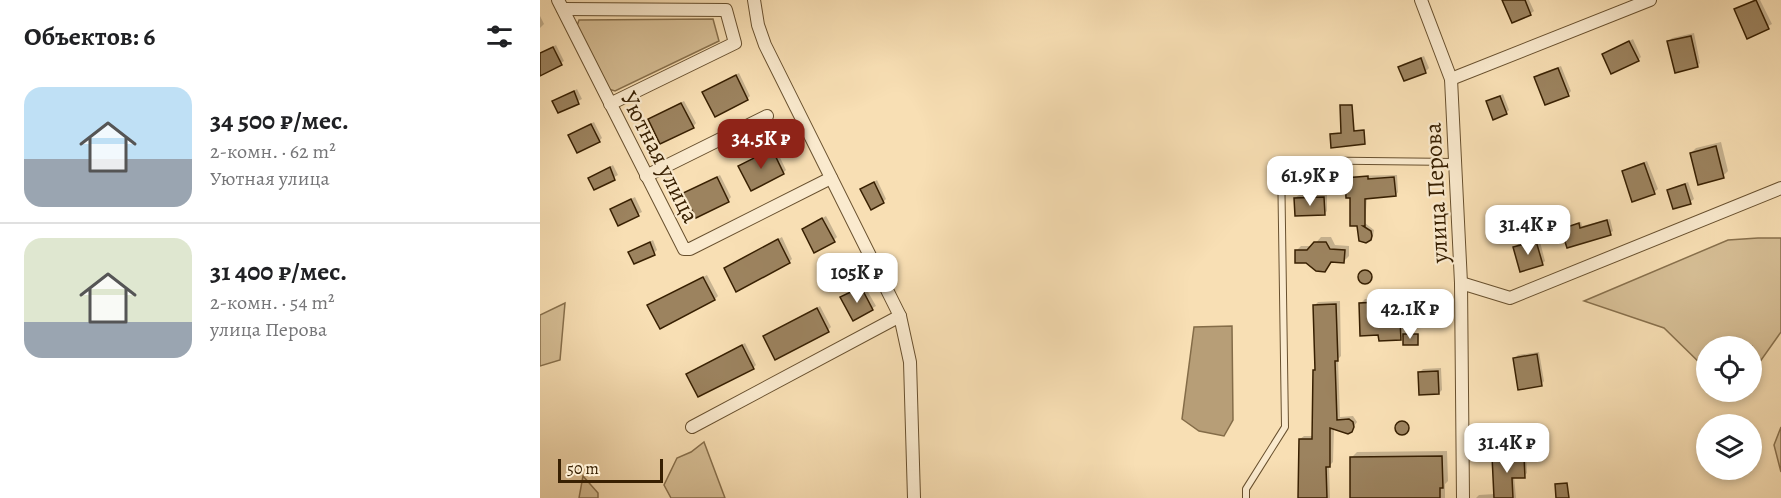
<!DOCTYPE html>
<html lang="ru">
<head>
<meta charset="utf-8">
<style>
	body { margin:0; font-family:Alegreya,serif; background:#f6f6f6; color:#202124; height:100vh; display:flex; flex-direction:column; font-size:22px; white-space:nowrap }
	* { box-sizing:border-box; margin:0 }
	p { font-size:20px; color:#757577 }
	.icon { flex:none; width:33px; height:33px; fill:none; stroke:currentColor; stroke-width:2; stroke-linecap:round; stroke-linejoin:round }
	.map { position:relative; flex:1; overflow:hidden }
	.details { display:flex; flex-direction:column; background:#fff; width:540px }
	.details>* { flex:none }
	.buttons { position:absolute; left:1156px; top:336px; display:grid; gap:12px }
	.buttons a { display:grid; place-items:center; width:66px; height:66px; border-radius:50%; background:#fff; box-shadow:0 3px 9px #0003; font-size:30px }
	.scale { position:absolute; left:18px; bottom:15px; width:105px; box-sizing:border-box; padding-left:6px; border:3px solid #382002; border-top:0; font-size:16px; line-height:21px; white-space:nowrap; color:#382002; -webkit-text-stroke:4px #faeace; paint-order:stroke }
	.price { position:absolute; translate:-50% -51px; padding:0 14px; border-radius:12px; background:#fff; color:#222; font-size:20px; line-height:39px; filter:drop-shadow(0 2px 3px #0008) }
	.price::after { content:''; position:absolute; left:50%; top:36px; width:18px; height:14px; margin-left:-9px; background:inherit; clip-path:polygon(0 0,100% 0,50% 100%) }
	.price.current { background:#8f2418; color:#fff }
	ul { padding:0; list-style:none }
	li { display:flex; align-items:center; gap:18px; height:150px; padding:0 24px }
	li+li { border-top:2px solid #e0e0e0 }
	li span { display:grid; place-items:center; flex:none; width:168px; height:120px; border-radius:18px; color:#555 }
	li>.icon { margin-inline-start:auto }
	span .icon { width:72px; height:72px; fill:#fffc; stroke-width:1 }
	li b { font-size:26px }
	h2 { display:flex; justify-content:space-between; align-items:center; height:72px; padding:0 24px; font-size:26px }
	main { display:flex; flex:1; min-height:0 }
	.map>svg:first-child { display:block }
	.green { fill:#d7bf96; stroke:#88704c; stroke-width:1.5 }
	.water { fill:#b79e77; stroke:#846c48; stroke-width:1.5 }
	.shadow { fill:#0003 }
	.building { fill:#9c835f; stroke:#382002; stroke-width:1.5 }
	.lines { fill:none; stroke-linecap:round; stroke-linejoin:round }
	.lane-casing { stroke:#68502e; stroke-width:8 }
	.street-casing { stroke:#68502e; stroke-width:14 }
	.lane { stroke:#faeace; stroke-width:6 }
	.street { stroke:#faeace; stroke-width:12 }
	.labels { text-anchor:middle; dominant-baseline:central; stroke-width:4.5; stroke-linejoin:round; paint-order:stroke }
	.street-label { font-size:24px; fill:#382002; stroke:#faeace }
</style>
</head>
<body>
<main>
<section class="details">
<h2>Объектов: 6<svg class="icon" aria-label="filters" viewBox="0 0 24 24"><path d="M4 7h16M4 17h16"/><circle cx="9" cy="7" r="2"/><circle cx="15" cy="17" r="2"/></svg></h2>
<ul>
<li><span style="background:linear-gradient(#bfe0f5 60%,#9aa5b1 0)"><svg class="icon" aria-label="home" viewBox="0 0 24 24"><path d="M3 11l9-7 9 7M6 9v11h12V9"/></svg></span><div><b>34 500 ₽/мес.</b><p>2-комн. · 62 m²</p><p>Уютная улица</p></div></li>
<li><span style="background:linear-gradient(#dfe7d0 70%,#9aa5b1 0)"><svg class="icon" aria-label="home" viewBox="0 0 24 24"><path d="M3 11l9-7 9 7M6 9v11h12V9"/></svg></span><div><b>31 400 ₽/мес.</b><p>2-комн. · 54 m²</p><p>улица Перова</p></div></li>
</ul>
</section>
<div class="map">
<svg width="1241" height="498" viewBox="0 0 1241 498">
	<rect width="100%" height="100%" fill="#f8dfb4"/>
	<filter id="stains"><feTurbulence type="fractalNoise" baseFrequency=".00333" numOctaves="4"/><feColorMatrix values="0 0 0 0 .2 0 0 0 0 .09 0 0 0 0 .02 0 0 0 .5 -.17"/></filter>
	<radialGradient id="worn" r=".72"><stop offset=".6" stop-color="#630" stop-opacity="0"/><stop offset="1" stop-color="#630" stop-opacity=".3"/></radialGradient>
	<g class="green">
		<path d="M173,19L179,41L75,91L65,88L37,26L39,20Z"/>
		<path d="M1218,238H1241V332L1212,373V346H1167V370L1124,328L1044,301L1188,240Z"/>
		<path d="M25,303L20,360L0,366V315Z"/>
		<path d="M1241,427V472L1234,445Z"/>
		<path d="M164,442L185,498H131L124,485L137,458L151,452Z"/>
		<path d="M43,476L58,493V498H39Z"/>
	</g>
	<path class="water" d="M692,326L693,420L684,436L659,431L642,419L654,327Z"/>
	<g class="shadow">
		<path d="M966,0H989L994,11L990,14Z"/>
		<path d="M1213,0H1220L1232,24L1208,37L1196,10Z"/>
		<path d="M0,16L4,24L0,28Z"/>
		<path d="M1154,33L1160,63L1157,66L1129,41L1132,38Z"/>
		<path d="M1093,39L1101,57L1098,60L1064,55Z"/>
		<path d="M16,45L24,61L0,75V53Z"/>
		<path d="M884,56L889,68L886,71L865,79L860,67L863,64Z"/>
		<path d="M1021,66L1031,91L1028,95L996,78L999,74Z"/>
		<path d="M199,73L210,96L207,99L164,92Z"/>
		<path d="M37,89L42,99L19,111L14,102Z"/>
		<path d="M963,94L969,110L966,113L947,101Z"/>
		<path d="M144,101L156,123L153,127L109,119Z"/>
		<path d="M812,104L814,130L824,129V142L791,134L803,132L801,106Z"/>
		<path d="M54,122L62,138L59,141L30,135Z"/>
		<path d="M1181,142L1188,171L1183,176L1151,153L1156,148Z"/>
		<path d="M235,147L246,170L243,173L200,166Z"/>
		<path d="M1107,161L1118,189L1114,192L1083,172L1086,169Z"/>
		<path d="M73,165L78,175L55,188L50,178Z"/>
		<path d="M180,175L191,197L188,201L145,193Z"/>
		<path d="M857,175L858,192L856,195L827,197L825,223L834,230L833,236L825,241L806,179L809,176Z"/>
		<path d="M337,180L346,199L343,202L322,189Z"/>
		<path d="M1148,182L1154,199L1150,202L1129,191L1132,188Z"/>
		<path d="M759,195H787V211L784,214L755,198Z"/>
		<path d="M95,197L102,212L79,224L72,209Z"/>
		<path d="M286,216L297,237L294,240L264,229Z"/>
		<path d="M1070,219L1073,231L1070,233L1022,229L1041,222L1042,226Z"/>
		<path d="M242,237L252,259L249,262L186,268Z"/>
		<path d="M781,237H791L795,245L809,246V256L804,261H793L785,270L756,251L761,246H773Z"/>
		<path d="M999,238L1005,261L1002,264L975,247L978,244Z"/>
		<path d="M113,240L117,250L114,253H90Z"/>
		<circle cx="826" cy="276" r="6"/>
		<path d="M167,275L178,296L175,299L112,303Z"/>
		<path d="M324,285L336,306L314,319L305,295Z"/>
		<path d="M864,297L866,334H879L878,343L864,335L861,339L840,334L820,304L825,299Z"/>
		<path d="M800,301L801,356L798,359L800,417L813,416L817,422L811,430L794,428L793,462L789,466L790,498H760V439L764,436H774L776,369L774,306L778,302Z"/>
		<path d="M280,306L291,327L288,330L224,337Z"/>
		<path d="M205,343L216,365L213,368L148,374Z"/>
		<path d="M999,352L1004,381L1001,385L974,359L978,355Z"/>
		<path d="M901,368L902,390L899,393L880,372L883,369Z"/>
		<circle cx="863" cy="427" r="6"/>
		<path d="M907,451L908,481L905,484V498H812L811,458L817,452Z"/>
		<path d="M986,453L987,473L984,476H974L976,498H936L939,495L955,494L954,457L957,454Z"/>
	</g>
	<g class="building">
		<path d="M962,0H985L991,15L972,23Z"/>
		<path d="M1216,0L1229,29L1207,39L1194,9Z"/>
		<path d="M1151,36L1158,67L1135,73L1127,41Z"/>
		<path d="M1089,41L1099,61L1071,74L1062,54Z"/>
		<path d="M13,47L22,65L0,76V53Z"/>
		<path d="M881,58L886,73L864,81L858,67Z"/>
		<path d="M1018,68L1029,96L1005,105L994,77Z"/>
		<path d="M196,75L208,100L175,117L162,92Z"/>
		<path d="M34,91L39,104L18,113L12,101Z"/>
		<path d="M960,96L967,114L953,120L946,101Z"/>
		<path d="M141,103L154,128L120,144L108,119Z"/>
		<path d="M800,105H812L814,131L824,130L825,144L791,148L790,134L801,133Z"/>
		<path d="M51,124L60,142L37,153L28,135Z"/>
		<path d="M1176,146L1184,178L1158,185L1150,153Z"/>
		<path d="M232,149L244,174L211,191L198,166Z"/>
		<path d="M1104,163L1115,194L1092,202L1082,171Z"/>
		<path d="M70,167L75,180L54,190L48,178Z"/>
		<path d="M828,176V179L854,177L856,196L825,199V226H823L831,231L832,236L831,240L826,243L819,241L817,226H810V198H806L805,178Z"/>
		<path d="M177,177L189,202L156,218L143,193Z"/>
		<path d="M334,182L344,203L331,210L320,189Z"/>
		<path d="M1145,184L1151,204L1133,209L1127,190Z"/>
		<path d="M784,197L785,215L755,216L754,198Z"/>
		<path d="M91,199L99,216L78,226L70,209Z"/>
		<path d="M282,218L295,242L274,253L262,229Z"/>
		<path d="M1067,220L1071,235L1027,248L1021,229L1039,223L1040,228Z"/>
		<path d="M238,239L250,263L196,292L184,268Z"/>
		<path d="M996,241L1003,265L980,272L973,247Z"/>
		<path d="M110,242L115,255L94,264L88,252Z"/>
		<path d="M774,242H786L790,249L805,250L804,263L791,262L785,272L776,271L766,263H755V250H767Z"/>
		<circle cx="825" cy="277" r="7"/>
		<path d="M163,277L175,300L120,329L107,305Z"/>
		<path d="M321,287L333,310L313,321L300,297Z"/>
		<rect x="868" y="290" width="15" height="11"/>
		<path d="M859,301L861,340L839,341L838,335L820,336L819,303Z"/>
		<path d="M796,304L798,361H795L797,420L809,419L813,422L814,427L812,432L808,434L790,428V467H786L787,498H758L759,439H772L773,370H775L773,305Z"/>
		<path d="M277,308L289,332L235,360L223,336Z"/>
		<rect x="863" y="334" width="15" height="11"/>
		<path d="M202,345L214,369L158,397L146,374Z"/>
		<path d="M997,354L1002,386L978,390L973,358Z"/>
		<path d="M898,371L899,394L879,395L878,372Z"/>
		<circle cx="862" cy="428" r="7"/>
		<path d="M902,456L903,488H900V498H810V457Z"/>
		<path d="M952,456H984L985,478H972L973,498H954Z"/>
		<path d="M1027,483L1029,498H1016L1015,484Z"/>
	</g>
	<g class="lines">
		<defs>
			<path id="lane" d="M706,498V489L745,427L741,160L915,162"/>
			<g id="street">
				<path d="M18,0L144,249H150L291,178"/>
				<path d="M214,0L218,25L225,45L360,316L370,362L374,498"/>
				<path d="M881,0L911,79L921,283L923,498"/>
				<path d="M23,9L186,10L195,43L70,104"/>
				<path d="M911,79L1110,0"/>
				<path d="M106,176L227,116"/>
				<path d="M921,283L970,298L1241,188"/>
				<path d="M152,427L360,316"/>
			</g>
		</defs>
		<use href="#lane" class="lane-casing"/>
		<use href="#street" class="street-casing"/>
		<use href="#lane" class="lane"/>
		<use href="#street" class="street"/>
	</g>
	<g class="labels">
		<g class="street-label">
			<text transform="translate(120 157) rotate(63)">Уютная улица</text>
			<text transform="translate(896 193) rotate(-93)">улица Перова</text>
		</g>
	</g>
	<rect width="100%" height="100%" filter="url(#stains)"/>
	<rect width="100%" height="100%" fill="url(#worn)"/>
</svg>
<div class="buttons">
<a><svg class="icon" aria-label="locate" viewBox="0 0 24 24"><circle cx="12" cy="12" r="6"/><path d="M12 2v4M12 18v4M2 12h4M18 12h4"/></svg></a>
<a><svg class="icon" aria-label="layers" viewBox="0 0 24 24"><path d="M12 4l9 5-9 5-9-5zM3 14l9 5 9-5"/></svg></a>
</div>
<div class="scale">50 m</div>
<b class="price current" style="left:221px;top:170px">34.5K ₽</b>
<b class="price" style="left:770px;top:207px">61.9K ₽</b>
<b class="price" style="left:988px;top:256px">31.4K ₽</b>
<b class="price" style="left:317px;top:304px">105K ₽</b>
<b class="price" style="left:870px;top:340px">42.1K ₽</b>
<b class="price" style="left:967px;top:474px">31.4K ₽</b>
</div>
</main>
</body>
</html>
